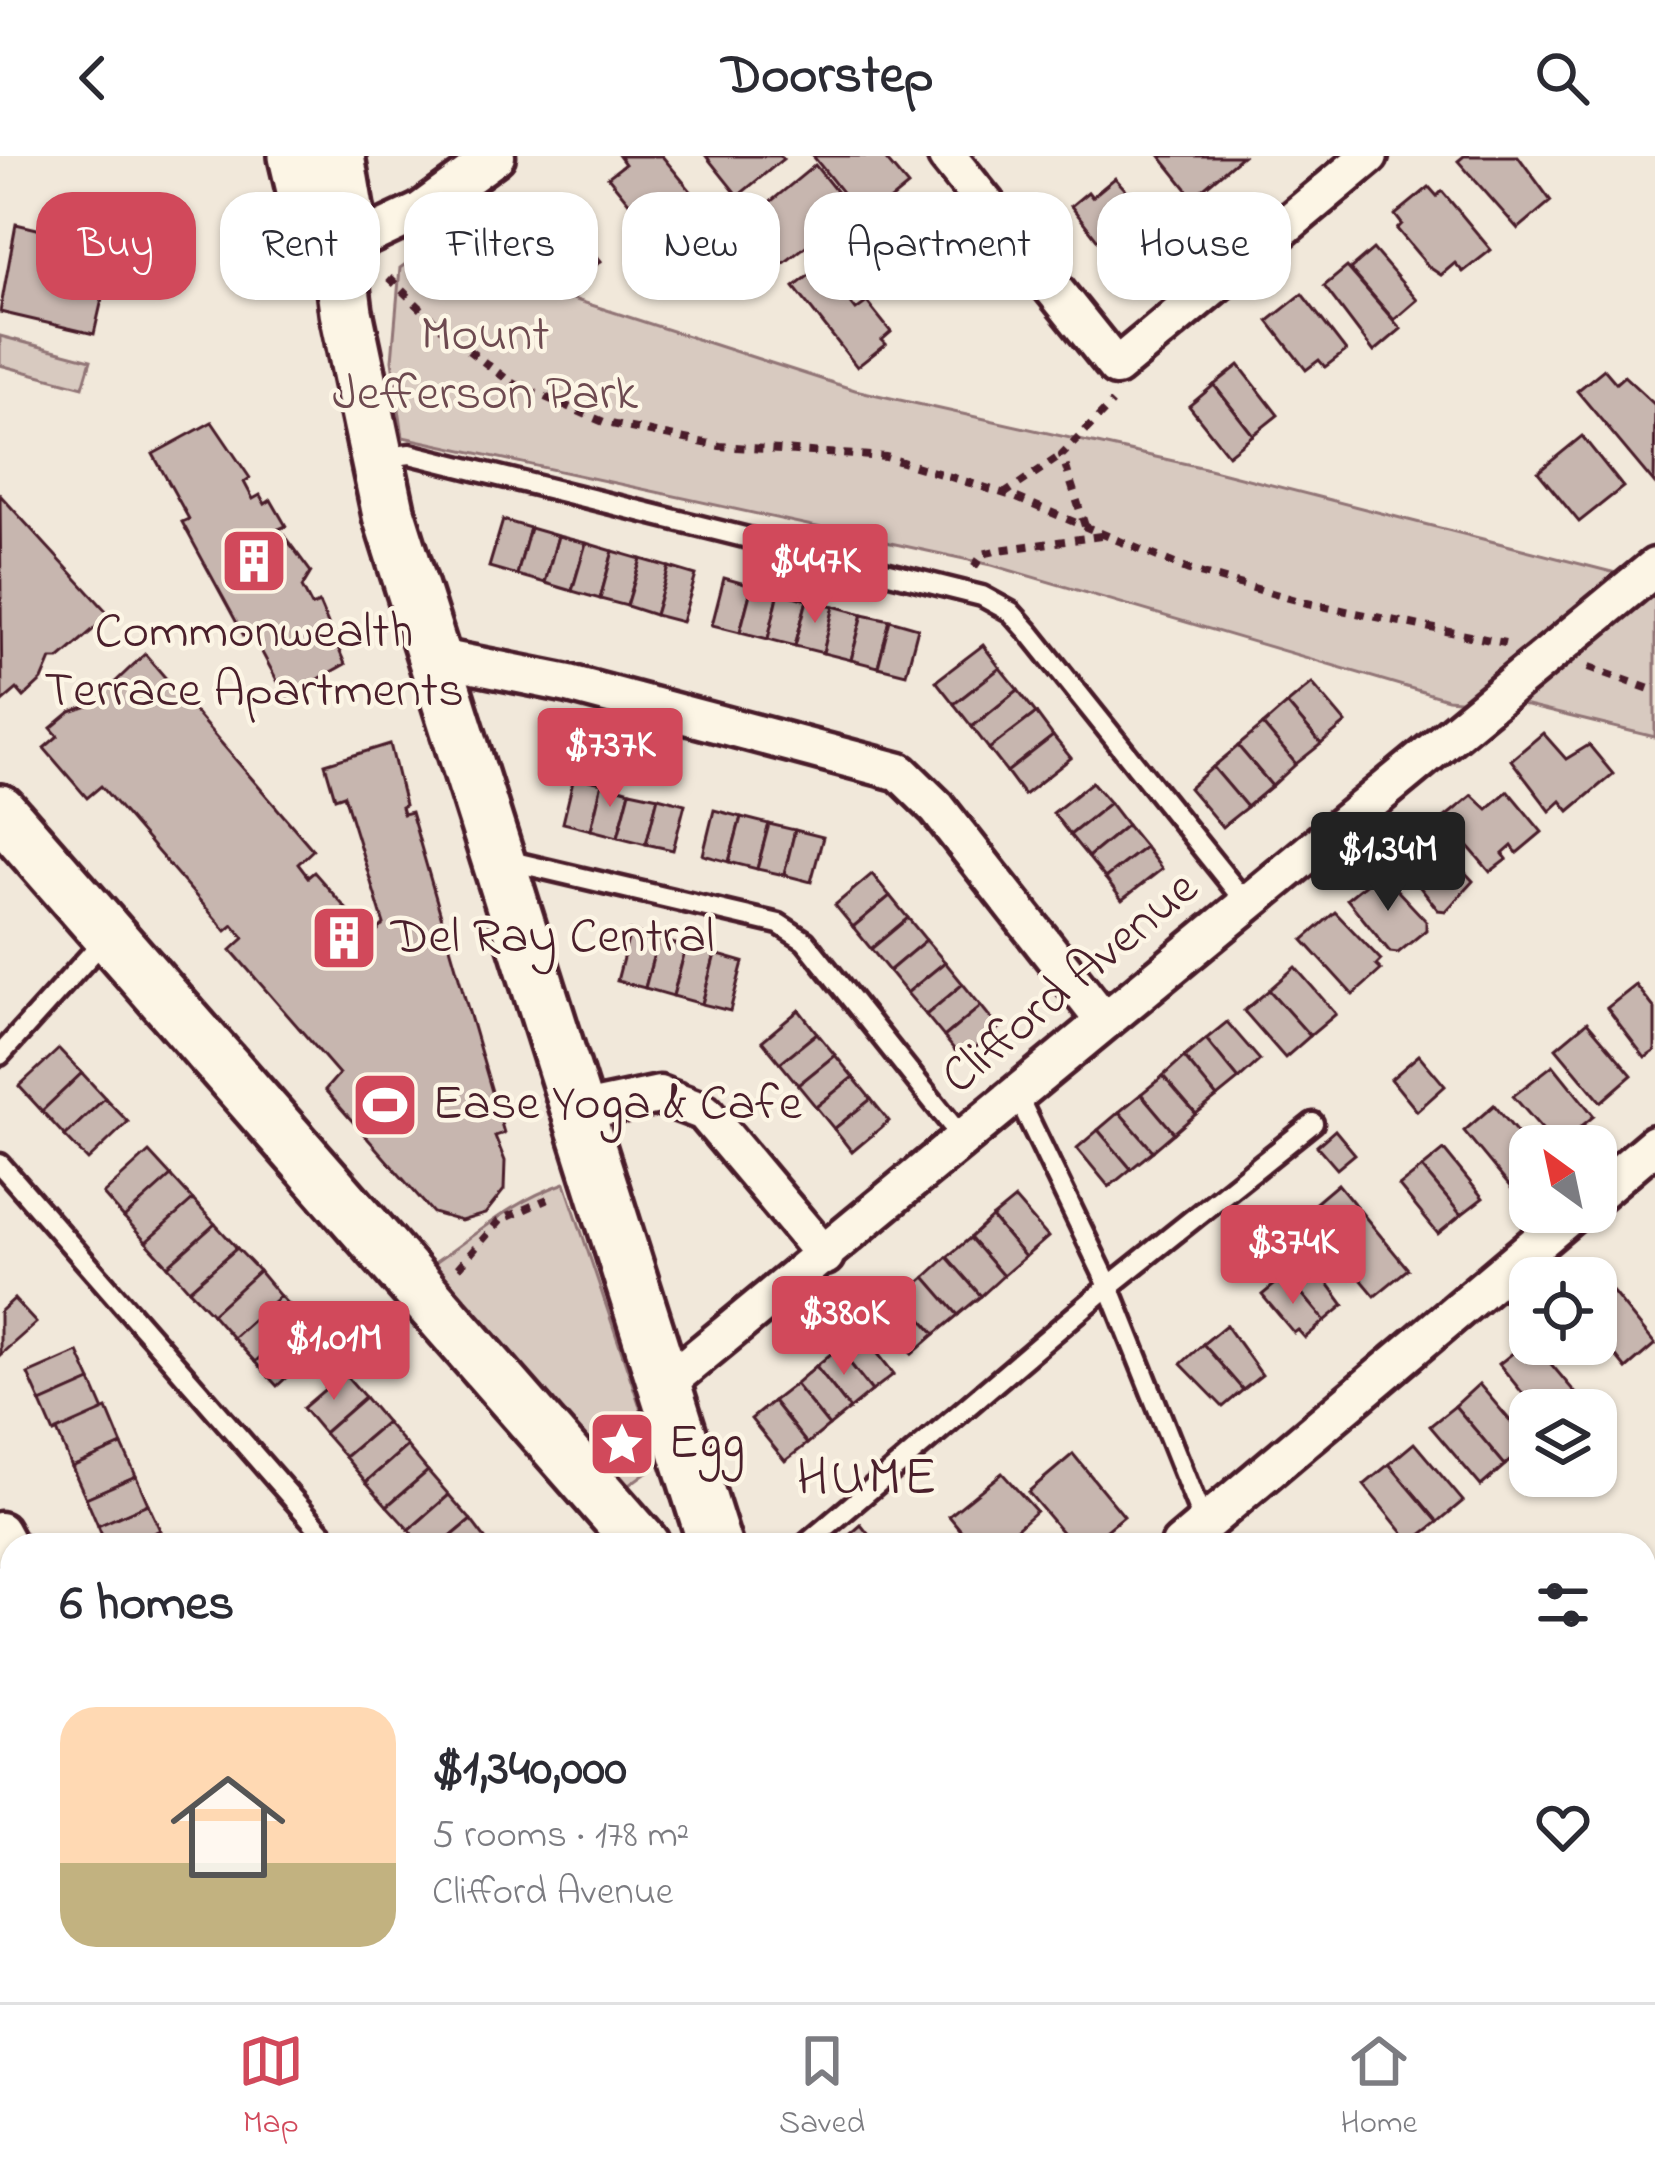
<!DOCTYPE html>
<html lang="en">
<head>
<meta charset="utf-8">
<style>
	body { margin:0; font-family:"Indie Flower",sans-serif; background:#f7f7f7; color:#2b2b33; height:100vh; display:flex; flex-direction:column; font-size:45px; white-space:nowrap }
	* { box-sizing:border-box; margin:0 }
	p { font-size:39px; color:#7c7c81 }
	.icon { flex:none; width:66px; height:66px; fill:none; stroke:currentColor; stroke-width:2; stroke-linecap:round; stroke-linejoin:round }
	.map { position:relative; flex:1; overflow:hidden }
	.details { position:absolute; left:0px; top:1377px; width:1656px; height:471px; display:flex; flex-direction:column; background:#fff; border-radius:36px 36px 0 0; box-shadow:0 3px 9px #0004 }
	.details>* { flex:none }
	.banner { position:absolute; left:36px; top:36px; width:1584px; height:108px; display:flex; gap:24px }
	.needle { width:78px; rotate:327deg }
	.fabs { position:absolute; left:1509px; top:969px; display:grid; gap:24px }
	.fabs a { display:grid; place-items:center; width:108px; height:108px; border-radius:24px; background:#fff; box-shadow:0 3px 9px #0004; font-size:60px }
	.price { position:absolute; translate:-50% -102px; padding:0 27px; border-radius:12px; background:#d1495b; color:#fff; font-size:39px; line-height:78px; filter:drop-shadow(0 3px 6px #0008) }
	.price::after { content:''; position:absolute; left:50%; top:72px; width:36px; height:27px; margin-left:-18px; background:inherit; clip-path:polygon(0 0,100% 0,50% 100%) }
	.price.current { background:#222; color:#fff }
	ul { padding:0; list-style:none }
	li { display:flex; align-items:center; gap:36px; height:300px; padding:0 60px }
	li span { display:grid; place-items:center; flex:none; width:336px; height:240px; border-radius:36px; color:#555 }
	li>.icon { margin-inline-start:auto }
	span .icon { width:144px; height:144px; fill:#fffc; stroke-width:1 }
	li b { font-size:51px }
	h2 { display:flex; justify-content:space-between; align-items:center; height:144px; padding:0 60px; font-size:51px }
	.chip { padding:0 42px; border-radius:36px; background:#fff; box-shadow:0 3px 9px #0004; font-size:42px; line-height:108px }
	.chip.current { background:#d1495b; color:#fff }
	header { display:flex; justify-content:space-between; align-items:center; height:156px; padding:0 60px; background:#fff; font-size:54px; font-weight:800 }
	.tabs { display:flex; justify-content:space-around; align-items:center; height:168px; border-top:3px solid #e1e1e2; background:#fff; font-size:33px; color:#7c7c81 }
	.tabs a { display:grid; justify-items:center; gap:6px }
	.tabs .current { color:#d1495b }
	.map>svg:first-child { display:block }
	.green { fill:#d8cac0; stroke:#917476; stroke-width:3 }
	.building { fill:#c7b6af; stroke:#4a1f2b; stroke-width:3 }
	.lines { fill:none; stroke-linecap:round; stroke-linejoin:round }
	.lane-casing { stroke:#4a1f2b; stroke-width:27 }
	.street-casing { stroke:#4a1f2b; stroke-width:45 }
	.secondary-casing { stroke:#4a1f2b; stroke-width:60 }
	.path { stroke:#4a1f2b; stroke-width:8; stroke-dasharray:9 9; stroke-linecap:butt }
	.lane { stroke:#fcf5e5; stroke-width:18 }
	.street { stroke:#fcf5e5; stroke-width:36 }
	.secondary { stroke:#fcf5e5; stroke-width:51 }
	.labels { text-anchor:middle; dominant-baseline:central; stroke-width:9; stroke-linejoin:round; paint-order:stroke }
	.park-label { font-size:51px; fill:#6e4a50; stroke:#fcf5e5 }
	.poi-label { font-size:51px; fill:#4a1f2b; stroke:#fcf5e5; text-anchor:start }
	.street-label { font-size:51px; fill:#4a1f2b; stroke:#fcf5e5 }
	.neighbourhood-label { font-size:54px; letter-spacing:3px; fill:#4a1f2b; stroke:#fcf5e5 }
</style>
</head>
<body>
<header><svg class="icon" aria-label="back" viewBox="0 0 24 24"><path d="M15 5l-7 7 7 7"/></svg>Doorstep<svg class="icon" aria-label="search" viewBox="0 0 24 24"><circle cx="10" cy="10" r="6"/><path d="M15 15l6 6"/></svg></header>
<div class="map">
<svg width="1655" height="1846" viewBox="0 0 1655 1846">
	<rect width="100%" height="100%" fill="#f1e8da"/>
	<filter id="ink" filterUnits="userSpaceOnUse"><feTurbulence type="fractalNoise" baseFrequency=".00833" numOctaves="2"/><feDisplacementMap in="SourceGraphic" scale="24" xChannelSelector="R" yChannelSelector="G"/><feConvolveMatrix kernelMatrix="1 2 1 2 8 2 1 2 1" color-interpolation-filters="sRGB"/></filter>
	<g filter="url(#ink)">
		<g class="green">
			<path d="M424,95L855,234L1205,312L1655,427V581L1527,550L1447,543L992,409L403,281L392,204L400,112Z"/>
			<path d="M0,180L91,204L83,231L0,209Z"/>
			<path d="M565,1027L659,1307L622,1334L430,1110C479,1077 508,1047 565,1027Z"/>
		</g>
		<g class="building">
			<path d="M619,0H662L709,57L691,72L696,78L684,88L679,81L666,92L608,21L625,8Z"/>
			<path d="M706,0H780L783,3L738,40Z"/>
			<path d="M813,0H883L908,30L865,65Z"/>
			<path d="M1160,0H1242L1193,41Z"/>
			<path d="M1464,0H1518L1551,45L1518,73L1458,5Z"/>
			<path d="M815,9L848,50L833,61L837,66L783,108L747,65Z"/>
			<path d="M1115,22L1168,81L1163,85L1170,93L1135,122L1128,114L1124,118L1071,50L1088,36L1092,41Z"/>
			<path d="M1429,31L1437,40L1442,35L1491,94L1463,116L1455,107L1441,119L1429,111L1397,73L1402,68L1395,59Z"/>
			<path d="M562,58L601,105L576,125L538,78Z"/>
			<path d="M16,68L114,91L94,178L0,156Z"/>
			<path d="M1373,93L1417,144L1394,164L1350,113Z"/>
			<path d="M821,110L856,154L867,146L891,176L882,184L886,188L857,211L794,131Z"/>
			<path d="M1347,111L1401,173L1374,196L1324,130Z"/>
			<path d="M1302,138L1346,195L1325,211L1319,204L1306,214L1268,165Z"/>
			<path d="M1239,209L1278,259L1253,279L1214,229Z"/>
			<path d="M1604,213L1616,227L1624,220L1655,249L1654,327L1577,235Z"/>
			<path d="M1214,229L1253,279L1228,299L1189,250Z"/>
			<path d="M212,266L250,322L244,326L253,343L260,339L265,348L271,344L286,370L279,373L311,416L302,431L312,450L319,447L345,508L286,541L251,476L244,480L182,366L189,363L153,298Z"/>
			<path d="M1582,280L1623,331L1579,366L1538,316Z"/>
			<path d="M0,339L110,459L59,503H51L42,524L24,541L17,533L2,546Z"/>
			<path d="M503,364L530,372L517,419L489,411Z"/>
			<path d="M530,372L558,380L545,427L517,419Z"/>
			<path d="M558,380L586,387L572,435L545,427Z"/>
			<path d="M586,387L613,395L600,443L572,435Z"/>
			<path d="M613,395L641,403L627,450L600,443Z"/>
			<path d="M641,403L669,411L655,459L627,450Z"/>
			<path d="M669,411L696,419L682,466L655,459Z"/>
			<path d="M724,422L752,430L740,476L712,469Z"/>
			<path d="M752,430L779,436L768,483L740,476Z"/>
			<path d="M779,436L807,444L795,490L768,483Z"/>
			<path d="M807,444L834,450L823,497L795,490Z"/>
			<path d="M834,450L863,458L851,504L823,497Z"/>
			<path d="M863,458L890,464L878,511L851,504Z"/>
			<path d="M890,464L918,472L906,518L878,511Z"/>
			<path d="M983,489L1000,512L954,548L936,525Z"/>
			<path d="M145,498L313,694L298,708L308,721L314,716L371,781L384,768L344,639L335,642L325,608L390,588L405,649L401,651L403,658L411,656L504,977L495,980L505,1005L504,1034L485,1058L461,1065L433,1057L325,934L339,918L231,794L244,782L233,769L226,775L101,630L87,642L44,592L58,580L51,572L70,556L91,549Z"/>
			<path d="M1000,512L1018,534L972,571L954,548Z"/>
			<path d="M1312,527L1346,567L1321,588L1287,548Z"/>
			<path d="M1018,534L1036,557L989,593L972,571Z"/>
			<path d="M1287,548L1321,588L1296,608L1263,569Z"/>
			<path d="M1036,557L1053,580L1007,616L989,593Z"/>
			<path d="M1263,569L1296,608L1272,630L1238,590Z"/>
			<path d="M1543,577L1566,603L1589,589L1613,618L1569,655L1561,645L1550,655L1511,604Z"/>
			<path d="M1053,580L1071,602L1024,639L1007,616Z"/>
			<path d="M1238,590L1272,630L1247,651L1213,611Z"/>
			<path d="M1213,611L1247,651L1222,671L1189,632Z"/>
			<path d="M574,621L602,627L591,674L563,667Z"/>
			<path d="M1092,626L1110,647L1070,679L1053,657Z"/>
			<path d="M602,627L630,635L618,681L591,674Z"/>
			<path d="M630,635L658,641L646,688L618,681Z"/>
			<path d="M1508,635L1542,676L1517,697L1512,690L1503,698L1507,703L1490,716L1444,662L1472,639L1487,653Z"/>
			<path d="M658,641L685,648L673,694L646,688Z"/>
			<path d="M1110,647L1127,669L1088,701L1070,679Z"/>
			<path d="M714,654L741,661L729,706L703,699Z"/>
			<path d="M741,661L769,668L757,713L729,706Z"/>
			<path d="M769,668L795,674L784,719L757,713Z"/>
			<path d="M1127,669L1145,691L1105,722L1088,701Z"/>
			<path d="M795,674L823,681L811,726L784,719Z"/>
			<path d="M1427,675L1473,725L1446,755L1438,754L1396,701Z"/>
			<path d="M1145,691L1162,713L1122,744L1105,722Z"/>
			<path d="M1380,716L1426,765V774L1398,797L1390,796L1347,743Z"/>
			<path d="M872,718L890,740L853,771L835,749Z"/>
			<path d="M890,740L908,762L871,793L853,771Z"/>
			<path d="M1335,756L1381,804L1376,809L1381,814L1353,839L1303,784Z"/>
			<path d="M908,762L926,784L889,815L871,793Z"/>
			<path d="M630,775L658,783L645,832L617,825Z"/>
			<path d="M658,783L686,791L673,840L645,832Z"/>
			<path d="M926,784L945,806L907,837L889,815Z"/>
			<path d="M686,791L715,798L702,848L673,840Z"/>
			<path d="M715,798L743,806L730,855L702,848Z"/>
			<path d="M945,806L963,828L926,859L907,837Z"/>
			<path d="M1295,811L1336,858L1310,880L1269,834Z"/>
			<path d="M963,828L981,850L944,881L926,859Z"/>
			<path d="M1636,829L1655,853V895L1645,902L1607,852Z"/>
			<path d="M1269,834L1310,880L1285,902L1244,855Z"/>
			<path d="M981,850L999,872L962,903L944,881Z"/>
			<path d="M799,854L817,877L780,907L762,885Z"/>
			<path d="M1227,866L1260,904L1239,923L1206,883Z"/>
			<path d="M1587,866L1632,919L1601,946L1556,892Z"/>
			<path d="M817,877L835,899L798,929L780,907Z"/>
			<path d="M1206,883L1239,923L1217,941L1184,901Z"/>
			<path d="M59,893L82,917L42,955L19,930Z"/>
			<path d="M835,899L853,921L816,951L798,929Z"/>
			<path d="M1419,899L1445,930L1417,955L1391,923Z"/>
			<path d="M1184,901L1217,941L1196,958L1163,920Z"/>
			<path d="M1553,909L1594,960L1557,990L1513,940Z"/>
			<path d="M82,917L105,942L65,980L42,955Z"/>
			<path d="M1163,920L1196,958L1174,977L1141,938Z"/>
			<path d="M853,921L871,943L834,973L816,951Z"/>
			<path d="M1141,938L1174,977L1153,995L1119,956Z"/>
			<path d="M105,942L128,966L88,1004L65,980Z"/>
			<path d="M871,943L889,965L852,996L834,973Z"/>
			<path d="M1494,949L1530,992V1016L1511,1032L1464,975Z"/>
			<path d="M1119,956L1153,995L1131,1013L1098,974Z"/>
			<path d="M1098,974L1131,1013L1109,1031L1077,992Z"/>
			<path d="M1335,974L1355,998L1337,1013L1317,990Z"/>
			<path d="M1444,994L1483,1042L1461,1059L1422,1012Z"/>
			<path d="M149,996L171,1020L124,1062L103,1038Z"/>
			<path d="M1422,1012L1461,1059L1438,1078L1399,1030Z"/>
			<path d="M171,1020L193,1044L146,1086L124,1062Z"/>
			<path d="M1338,1028L1408,1113L1375,1140L1305,1056Z"/>
			<path d="M1015,1043L1048,1081L1025,1101L992,1062Z"/>
			<path d="M193,1044L215,1068L168,1110L146,1086Z"/>
			<path d="M992,1062L1025,1101L1003,1120L970,1082Z"/>
			<path d="M215,1068L237,1092L189,1134L168,1110Z"/>
			<path d="M970,1082L1003,1120L981,1140L947,1101Z"/>
			<path d="M237,1092L259,1115L212,1158L189,1134Z"/>
			<path d="M1308,1100L1344,1149L1325,1165L1286,1119Z"/>
			<path d="M947,1101L981,1140L958,1159L925,1121Z"/>
			<path d="M259,1115L280,1140L233,1182L212,1158Z"/>
			<path d="M1286,1119L1325,1165L1305,1182L1298,1174L1294,1177L1262,1139Z"/>
			<path d="M925,1121L958,1159L935,1178L902,1141Z"/>
			<path d="M1603,1124L1655,1188L1626,1213L1596,1176V1129Z"/>
			<path d="M280,1140L302,1163L255,1206L233,1182Z"/>
			<path d="M902,1141L935,1178L912,1198L879,1159Z"/>
			<path d="M14,1143L36,1167L0,1199V1156Z"/>
			<path d="M302,1163L324,1187L277,1230L255,1206Z"/>
			<path d="M1226,1169L1262,1219L1243,1234L1203,1188Z"/>
			<path d="M860,1175L894,1218L872,1235L838,1192Z"/>
			<path d="M1530,1183L1583,1246L1573,1254H1536L1499,1208Z"/>
			<path d="M1203,1188L1243,1234L1223,1251L1181,1208Z"/>
			<path d="M838,1192L872,1235L850,1253L816,1210Z"/>
			<path d="M78,1196L91,1225L41,1247L28,1218Z"/>
			<path d="M816,1210L850,1253L829,1270L795,1228Z"/>
			<path d="M344,1217L365,1241L324,1277L303,1252Z"/>
			<path d="M91,1225L104,1255L54,1277L41,1247Z"/>
			<path d="M795,1228L829,1270L807,1288L773,1245Z"/>
			<path d="M1479,1228L1530,1288L1505,1309L1455,1250Z"/>
			<path d="M365,1241L386,1266L345,1301L324,1277Z"/>
			<path d="M773,1245L807,1288L785,1305L751,1263Z"/>
			<path d="M1455,1250L1505,1309L1481,1330L1430,1270Z"/>
			<path d="M107,1253L122,1289L72,1311L57,1275Z"/>
			<path d="M386,1266L407,1290L366,1326L345,1301Z"/>
			<path d="M1414,1287L1463,1345L1438,1366L1389,1308Z"/>
			<path d="M122,1289L136,1320L86,1342L72,1311Z"/>
			<path d="M407,1290L428,1315L387,1350L366,1326Z"/>
			<path d="M1073,1298L1124,1360L1089,1389H1073L1028,1336Z"/>
			<path d="M1389,1308L1438,1366L1411,1387L1364,1329Z"/>
			<path d="M428,1315L449,1339L409,1374L387,1350Z"/>
			<path d="M1002,1317L1036,1355L1007,1381L1014,1389H973L949,1360Z"/>
			<path d="M136,1320L148,1348L98,1370L86,1342Z"/>
			<path d="M449,1339L471,1364L441,1389H421L409,1374Z"/>
			<path d="M148,1348L160,1374L126,1389H106L98,1370Z"/>
			<path d="M471,1364L490,1389H441Z"/>
			<path d="M861,1369L877,1389H838Z"/>
			<path d="M1644,1459L1655,1472V1501L1644,1511Z"/>
			<path d="M155,1836H184L191,1840L187,1846H148Z"/>
			<path d="M527,1836L530,1846H467L465,1838Z"/>
			<path d="M665,1836H720L722,1843L669,1846Z"/>
			<path d="M1448,1836H1531L1534,1840L1526,1846H1457Z"/>
		</g>
		<g class="lines">
			<defs>
				<g id="lane">
					<path d="M381,302L410,298L982,440L1011,456L1029,476L1247,748"/>
					<path d="M506,704L779,768L805,785L963,983"/>
					<path d="M0,899L105,783"/>
					<path d="M1017,939L1109,1130L1204,1368"/>
					<path d="M0,1008L333,1389"/>
					<path d="M805,1389L1109,1130L1313,967"/>
					<path d="M596,1836L600,1846"/>
				</g>
				<g id="street">
					<path d="M947,0L1116,211L1369,0"/>
					<path d="M338,94L421,55L496,0"/>
					<path d="M434,501L569,528L900,616L937,652L1104,865"/>
					<path d="M578,956L659,939L704,956L825,1100"/>
					<path d="M1596,1038L1655,988"/>
					<path d="M662,1231L1655,411"/>
					<path d="M0,1375L12,1397"/>
					<path d="M1180,1389L1574,1056"/>
					<path d="M1644,1579L1655,1569"/>
					<path d="M349,1836L354,1846"/>
					<path d="M49,1846L51,1836"/>
					<path d="M1322,1846L1334,1836"/>
				</g>
				<g id="secondary">
					<path d="M295,0L309,59L338,94"/>
					<path d="M338,0L348,58L338,94L346,156L389,359L715,1389"/>
					<path d="M0,655L643,1389"/>
					<path d="M836,1836L839,1846"/>
					<path d="M892,1836L895,1846"/>
					<path d="M1033,1836L1041,1846"/>
				</g>
			</defs>
			<use href="#lane" class="lane-casing"/>
			<use href="#street" class="street-casing"/>
			<use href="#secondary" class="secondary-casing"/>
			<g class="path">
				<path d="M389,122L452,182L512,227L606,267L720,290L886,301L1012,340L1189,414L1307,447L1505,487"/>
				<path d="M1004,338L1062,299"/>
				<path d="M1085,370L1062,299L1112,247"/>
				<path d="M974,411L983,398L999,394L1101,380"/>
				<path d="M1589,511L1655,535"/>
				<path d="M458,1112L500,1064L548,1043"/>
			</g>
			<use href="#lane" class="lane"/>
			<use href="#street" class="street"/>
			<use href="#secondary" class="secondary"/>
		</g>
	</g>
	<defs>
		<symbol id="building-square" viewBox="-11 -11 22 22"><rect x="-9" y="-9" width="18" height="18" rx="4" fill="#d1495b" stroke="#fcf5e5"/><path d="M-4-6H4V6H1V3H-1V6H-4ZM-2.5-4.3h1.7v1.8h-1.7ZM.8-4.3h1.7v1.8H.8ZM-2.5-1h1.7V.8h-1.7ZM.8-1h1.7V.8H.8Z" fill="#fff"/></symbol>
		<symbol id="stadium-square" viewBox="-11 -11 22 22"><rect x="-9" y="-9" width="18" height="18" rx="4" fill="#d1495b" stroke="#fcf5e5"/><path d="M0-5a6.5 5 0 1 0 0 10a6.5 5 0 1 0 0-10ZM-3.5-1.8h7v3.6h-7Z" fill="#fff"/></symbol>
		<symbol id="sight-square" viewBox="-11 -11 22 22"><rect x="-9" y="-9" width="18" height="18" rx="4" fill="#d1495b" stroke="#fcf5e5"/><path d="M0-6L1.8-2.2L6-1.7L2.9 1.2L3.7 5.4L0 3.3L-3.7 5.4L-2.9 1.2L-6-1.7L-1.8-2.2Z" fill="#fff"/></symbol>
	</defs>
	<g fill-rule="evenodd">
		<use href="#building-square" x="216" y="367" width="76" height="76"/>
		<use href="#building-square" x="306" y="744" width="76" height="76"/>
		<use href="#stadium-square" x="347" y="911" width="76" height="76"/>
		<use href="#sight-square" x="584" y="1250" width="76" height="76"/>
	</g>
	<g class="labels">
		<g class="park-label">
			<text x="485" y="180">Mount<tspan x="485" dy="59">Jefferson Park</tspan></text>
		</g>
		<g class="poi-label">
			<text x="254" y="477" text-anchor="middle">Commonwealth<tspan x="254" dy="59">Terrace Apartments</tspan></text>
			<text x="391" y="782">Del Ray Central</text>
			<text x="432" y="949">Ease Yoga &amp; Cafe</text>
			<text x="668" y="1288">Egg</text>
		</g>
		<g class="street-label">
			<text transform="translate(1071 828) rotate(-40)">Clifford Avenue</text>
		</g>
		<g class="neighbourhood-label">
			<text x="868" y="1324">HUME</text>
		</g>
	</g>
</svg>
<div class="fabs">
<a><svg class="needle" viewBox="-14 -14 28 28"><path d="M0-13l5 13h-10z" fill="#e53935"/><path d="M0 13l5-13h-10z" fill="#7c7c81"/></svg></a>
<a><svg class="icon" aria-label="locate" viewBox="0 0 24 24"><circle cx="12" cy="12" r="6"/><path d="M12 2v4M12 18v4M2 12h4M18 12h4"/></svg></a>
<a><svg class="icon" aria-label="layers" viewBox="0 0 24 24"><path d="M12 4l9 5-9 5-9-5zM3 14l9 5 9-5"/></svg></a>
</div>
<b class="price" style="left:815px;top:470px">$447K</b>
<b class="price" style="left:610px;top:654px">$737K</b>
<b class="price current" style="left:1388px;top:758px">$1.34M</b>
<b class="price" style="left:1293px;top:1151px">$374K</b>
<b class="price" style="left:844px;top:1222px">$380K</b>
<b class="price" style="left:334px;top:1247px">$1.01M</b>
<div class="banner">
<a class="chip current">Buy</a>
<a class="chip">Rent</a>
<a class="chip">Filters</a>
<a class="chip">New</a>
<a class="chip">Apartment</a>
<a class="chip">House</a>
</div>
<section class="details">
<h2>6 homes<svg class="icon" aria-label="filters" viewBox="0 0 24 24"><path d="M4 7h16M4 17h16"/><circle cx="9" cy="7" r="2"/><circle cx="15" cy="17" r="2"/></svg></h2>
<ul>
<li><span style="background:linear-gradient(#ffd9b3 65%,#c2b280 0)"><svg class="icon" aria-label="home" viewBox="0 0 24 24"><path d="M3 11l9-7 9 7M6 9v11h12V9"/></svg></span><div><b>$1,340,000</b><p>5 rooms · 178 m²</p><p>Clifford Avenue</p></div><svg class="icon" aria-label="heart" viewBox="0 0 24 24"><path d="M12 20l-8-8c-3-5 5-10 8-4 3-6 11-1 8 4z"/></svg></li>
</ul>
</section>
</div>
<nav class="tabs">
<a class="current"><svg class="icon" aria-label="map" viewBox="0 0 24 24"><path d="M3 6l6-2 6 2 6-2v14l-6 2-6-2-6 2zM9 4v14M15 6v14"/></svg>Map</a>
<a><svg class="icon" aria-label="saved" viewBox="0 0 24 24"><path d="M7 4h10v16l-5-4-5 4z"/></svg>Saved</a>
<a><svg class="icon" aria-label="home" viewBox="0 0 24 24"><path d="M3 11l9-7 9 7M6 9v11h12V9"/></svg>Home</a>
</nav>
</body>
</html>
